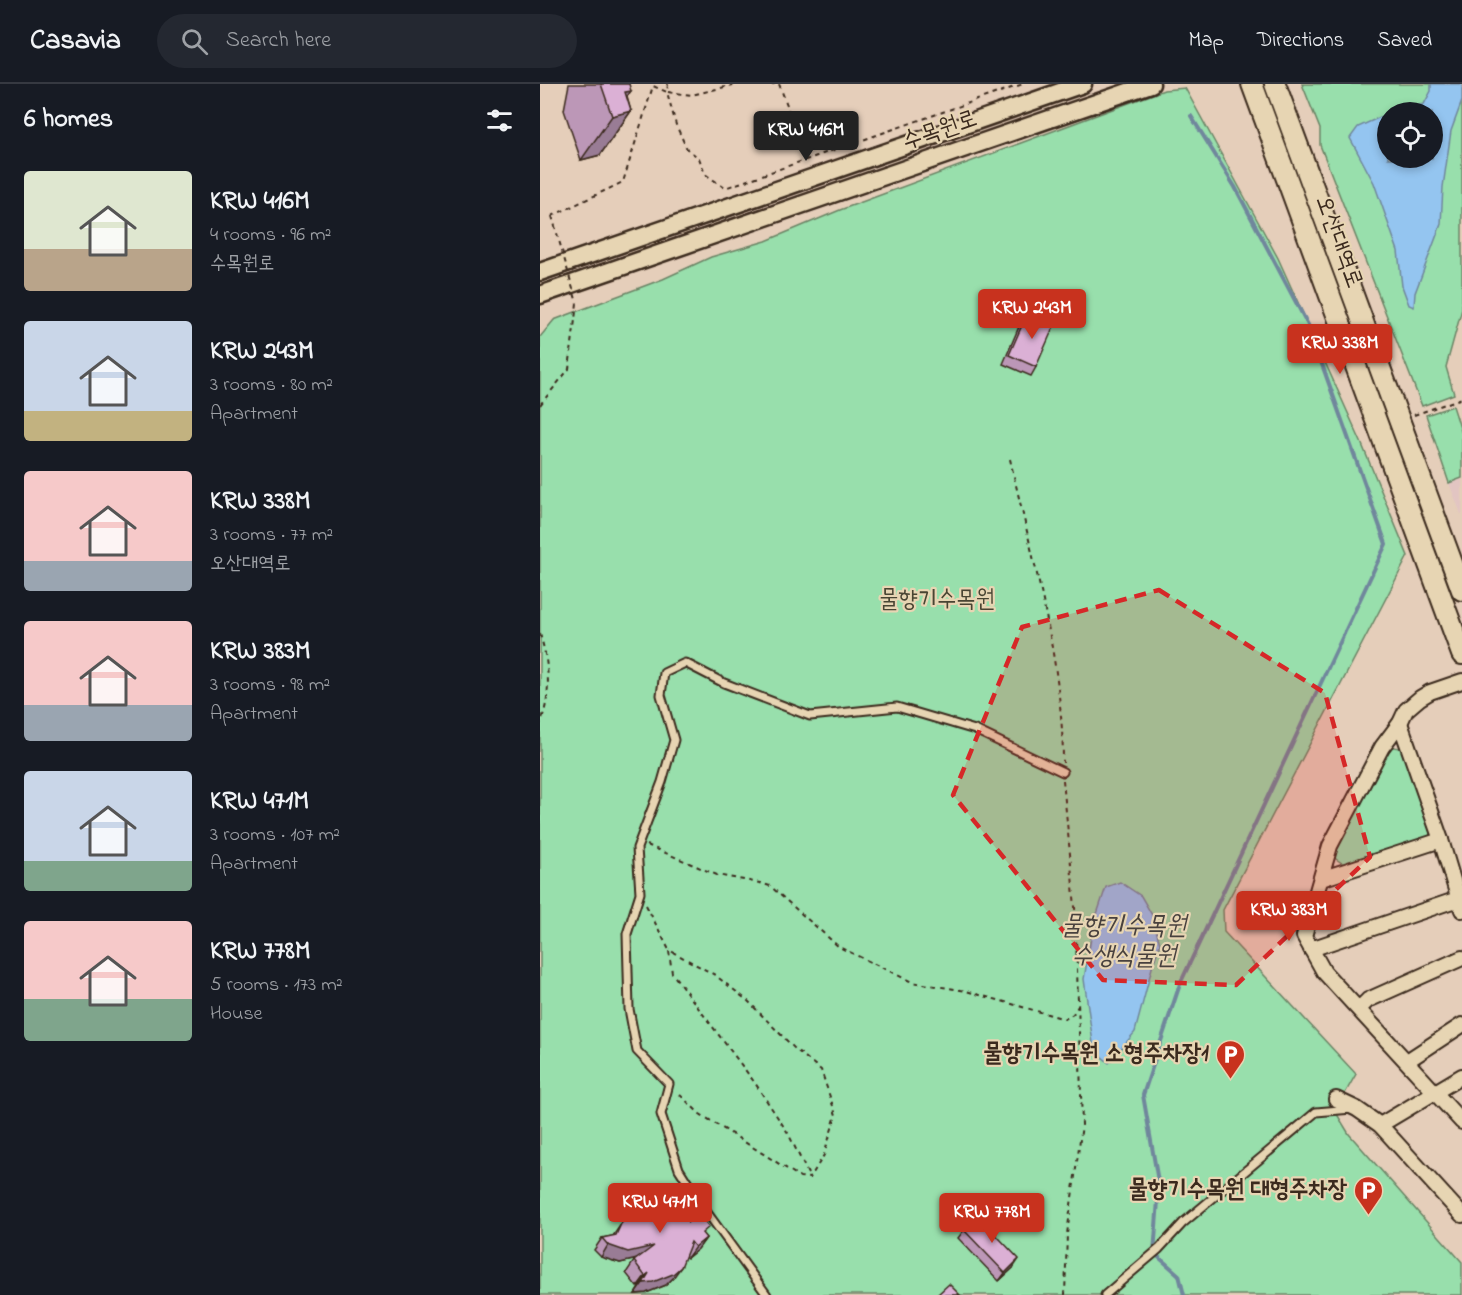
<!DOCTYPE html>
<html lang="en">
<head>
<meta charset="utf-8">
<style>
	body { margin:0; font-family:"Indie Flower","Poor Story",sans-serif; background:#242831; color:#f1f3f6; height:100vh; display:flex; flex-direction:column; font-size:22px; white-space:nowrap }
	* { box-sizing:border-box; margin:0 }
	p { font-size:20px; color:#9ea1a6 }
	.icon { flex:none; width:33px; height:33px; fill:none; stroke:currentColor; stroke-width:2; stroke-linecap:round; stroke-linejoin:round }
	.map { position:relative; flex:1; overflow:hidden }
	.details { display:flex; flex-direction:column; background:#171b24; width:540px }
	.details>* { flex:none }
	.controls { position:absolute; left:837px; top:18px; display:grid; gap:12px }
	.controls a { display:grid; place-items:center; width:66px; height:66px; border-radius:50%; background:#171b24; box-shadow:0 3px 9px #0003; font-size:30px }
	.price { position:absolute; translate:-50% -51px; padding:0 14px; border-radius:6px; background:#c8321e; color:#fff; font-size:20px; line-height:39px; filter:drop-shadow(0 2px 3px #0008) }
	.price::after { content:''; position:absolute; left:50%; top:36px; width:18px; height:14px; margin-left:-9px; background:inherit; clip-path:polygon(0 0,100% 0,50% 100%) }
	.price.active { background:#222; color:#fff }
	ul { padding:0; list-style:none }
	li { display:flex; align-items:center; gap:18px; height:150px; padding:0 24px }
	li span { display:grid; place-items:center; flex:none; width:168px; height:120px; border-radius:6px; color:#555 }
	li>.icon { margin-inline-start:auto }
	span .icon { width:72px; height:72px; fill:#fffc; stroke-width:1 }
	li b { font-size:26px }
	h2 { display:flex; justify-content:space-between; align-items:center; height:72px; padding:0 24px; font-size:26px }
	header { display:flex; align-items:center; gap:36px; box-sizing:border-box; height:84px; padding:0 30px; background:#171b24; border-bottom:2px solid #363941 }
	header strong { font-size:28px }
	nav { display:flex; gap:33px; margin-inline-start:auto; font-size:21px }
	.search { width:420px; height:54px; background:#242831; display:flex; align-items:center; gap:15px; box-sizing:border-box; padding:0 21px; border-radius:33px; color:#9ea1a6; font-size:22px }
	main { display:flex; flex:1; min-height:0 }
	.map>svg:first-child { display:block }
	.built { fill:#e2c5c2 }
	.green { fill:#98dfac; stroke:#6a8465; stroke-width:1.5; fill-rule:evenodd }
	.water { fill:#94c5f0; stroke:#70879c; stroke-width:1.5 }
	.lines { fill:none; stroke-linecap:round; stroke-linejoin:round }
	.stream { stroke:#70879c; stroke-width:4 }
	.service-casing { stroke:#3b2a1e; stroke-width:11 }
	.minor-casing { stroke:#3b2a1e; stroke-width:18 }
	.tertiary-casing { stroke:#3b2a1e; stroke-width:21 }
	.secondary-casing { stroke:#3b2a1e; stroke-width:24 }
	.path { stroke:#3b2a1e; stroke-width:2; stroke-dasharray:4.5 4.5; stroke-linecap:butt }
	.service { stroke:#e7d5b3; stroke-width:7 }
	.minor { stroke:#e7d5b3; stroke-width:14 }
	.tertiary { stroke:#e7d5b3; stroke-width:16 }
	.secondary { stroke:#e7d5b3; stroke-width:20 }
	.path-bridge { stroke:#3b2a1e; stroke-width:2; stroke-dasharray:4.5 4.5; stroke-linecap:butt }
	.wall { fill:#bc97b7; stroke:#3b2a1e; stroke-width:1.5 }
	.shaded-wall { fill:#997b95; stroke:#3b2a1e; stroke-width:1.5 }
	.building { fill:#dbb0d5; stroke:#3b2a1e; stroke-width:1.5 }
	.marked { fill:#d62828; fill-opacity:0.2; stroke:#d62828; stroke-width:4.5; stroke-dasharray:12 8; stroke-linejoin:round }
	.labels { text-anchor:middle; dominant-baseline:central; stroke-width:4.5; stroke-linejoin:round; paint-order:stroke }
	.street-label { font-size:24px; fill:#3b2a1e; stroke:#e7d5b3 }
	.park-label { font-size:24px; fill:#494533; stroke:#e7d5b3 }
	.poi-label { font-size:24px; font-weight:bold; fill:#3b2a1e; stroke:#e7d5b3; text-anchor:end }
	.water-label { font-size:26px; font-style:italic; fill:#48413e; stroke:#e7d5b3 }
</style>
</head>
<body>
<header>
<strong>Casavia</strong>
<div class="search"><svg class="icon" aria-label="search" viewBox="0 0 24 24"><circle cx="10" cy="10" r="6"/><path d="M15 15l6 6"/></svg>Search here</div>
<nav><a>Map</a><a>Directions</a><a>Saved</a></nav>
</header>
<main>
<section class="details">
<h2>6 homes<svg class="icon" aria-label="filters" viewBox="0 0 24 24"><path d="M4 7h16M4 17h16"/><circle cx="9" cy="7" r="2"/><circle cx="15" cy="17" r="2"/></svg></h2>
<ul>
<li><span style="background:linear-gradient(#dfe7d0 65%,#b9a48a 0)"><svg class="icon" aria-label="home" viewBox="0 0 24 24"><path d="M3 11l9-7 9 7M6 9v11h12V9"/></svg></span><div><b>KRW 416M</b><p>4 rooms · 96 m²</p><p>수목원로</p></div></li>
<li><span style="background:linear-gradient(#c9d6e8 75%,#c2b280 0)"><svg class="icon" aria-label="home" viewBox="0 0 24 24"><path d="M3 11l9-7 9 7M6 9v11h12V9"/></svg></span><div><b>KRW 243M</b><p>3 rooms · 80 m²</p><p>Apartment</p></div></li>
<li><span style="background:linear-gradient(#f6c9c9 75%,#9aa5b1 0)"><svg class="icon" aria-label="home" viewBox="0 0 24 24"><path d="M3 11l9-7 9 7M6 9v11h12V9"/></svg></span><div><b>KRW 338M</b><p>3 rooms · 77 m²</p><p>오산대역로</p></div></li>
<li><span style="background:linear-gradient(#f6c9c9 70%,#9aa5b1 0)"><svg class="icon" aria-label="home" viewBox="0 0 24 24"><path d="M3 11l9-7 9 7M6 9v11h12V9"/></svg></span><div><b>KRW 383M</b><p>3 rooms · 98 m²</p><p>Apartment</p></div></li>
<li><span style="background:linear-gradient(#c9d6e8 75%,#7fa58c 0)"><svg class="icon" aria-label="home" viewBox="0 0 24 24"><path d="M3 11l9-7 9 7M6 9v11h12V9"/></svg></span><div><b>KRW 471M</b><p>3 rooms · 107 m²</p><p>Apartment</p></div></li>
<li><span style="background:linear-gradient(#f6c9c9 65%,#7fa58c 0)"><svg class="icon" aria-label="home" viewBox="0 0 24 24"><path d="M3 11l9-7 9 7M6 9v11h12V9"/></svg></span><div><b>KRW 778M</b><p>5 rooms · 173 m²</p><p>House</p></div></li>
</ul>
</section>
<div class="map">
<svg width="922" height="1211" viewBox="0 0 922 1211">
	<rect width="100%" height="100%" fill="#e5ceba"/>
	<filter id="ink" filterUnits="userSpaceOnUse"><feTurbulence type="fractalNoise" baseFrequency=".0167" numOctaves="2"/><feDisplacementMap in="SourceGraphic" scale="12" xChannelSelector="R" yChannelSelector="G"/><feConvolveMatrix kernelMatrix="1 2 1 2 8 2 1 2 1" color-interpolation-filters="sRGB"/></filter>
	<g filter="url(#ink)">
		<path class="built" d="M922,394V430H921L909,399Z"/>
		<g class="green">
			<path d="M762,0H922V225L906,283L914,310L882,322L780,61V45ZM848,28H892V74H848Z"/>
			<path d="M645,4L738,174L821,358L868,472L683,826L684,848L816,990L795,1027L809,1050L922,1178V1211H0V253L14,236L123,195L171,173L226,157L300,126L624,6Z"/>
			<path d="M913,322L922,350V394L909,399L886,331Z"/>
			<path d="M848,662L865,665L893,744L889,752L805,781L793,773Z"/>
		</g>
		<g class="water">
			<path d="M891,0H922V17L911,47L903,103L901,140L875,209L874,223L869,221L862,202L858,167L834,99L810,54L818,43L847,30L848,74H892V28H852L884,20L891,7Z"/>
			<path d="M580,798L601,812L612,831L620,860L613,880L595,948L569,979L554,966L544,895L553,842L566,803Z"/>
		</g>
		<g class="lines">
			<path class="stream" d="M644,1211L639,1191L614,1169L619,1103L603,1011L640,900L846,460L768,241L695,103L651,32"/>
			<defs>
				<g id="service">
					<path d="M227,1211L163,1123L139,1085L121,1030L129,1000L97,967L89,925L87,850L100,809L97,764L122,698L134,656L121,611L124,589L145,579L184,599L270,632L357,623L435,646L523,688"/>
					<path d="M565,1211L619,1165L643,1139L776,1028L812,1025"/>
				</g>
				<g id="minor">
					<path d="M922,597L890,608L880,614L866,626L860,639L842,663L790,762L764,852L784,888L922,1038"/>
					<path d="M860,639L901,756L922,826"/>
					<path d="M781,795L901,756"/>
					<path d="M771,865L918,815"/>
					<path d="M819,925L828,916L922,874"/>
					<path d="M867,977L922,941"/>
					<path d="M796,1015L817,1025L840,1041L922,1131"/>
					<path d="M840,1041L922,992"/>
				</g>
				<g id="tertiary">
					<path d="M0,188L543,0"/>
					<path d="M0,211L611,0"/>
				</g>
				<g id="secondary">
					<path d="M712,0L922,570"/>
					<path d="M735,0L922,506"/>
				</g>
			</defs>
			<use href="#service" class="service-casing"/>
			<use href="#minor" class="minor-casing"/>
			<use href="#tertiary" class="tertiary-casing"/>
			<use href="#secondary" class="secondary-casing"/>
			<g class="path">
				<path d="M128,0L127,8L152,11L197,0"/>
				<path d="M230,0H239L247,21L254,50L270,74"/>
				<path d="M12,132L83,98L113,2L127,8L136,41L147,65L159,74L165,90L185,104L483,0"/>
				<path d="M0,321L29,285L37,219"/>
				<path d="M874,331L922,314"/>
				<path d="M470,375C492,474 523,576 523,679"/>
				<path d="M0,550C9,580 12,611 0,640"/>
				<path d="M523,696L535,823L542,1041L527,1150L525,1211"/>
				<path d="M107,761L177,791L220,799L230,802L299,863L372,898L426,907L525,935L533,930L538,922"/>
				<path d="M106,821L129,866L175,891L208,917L255,965L281,986L296,1031L284,1071L270,1094L260,1093L160,1030L137,1008"/>
				<path d="M129,867L132,889L215,999L248,1049L270,1094"/>
			</g>
			<use href="#service" class="service"/>
			<use href="#minor" class="minor"/>
			<use href="#tertiary" class="tertiary"/>
			<use href="#secondary" class="secondary"/>
			<path class="path-bridge" d="M12,132L37,219"/>
		</g>
		<g class="wall">
			<path d="M29,0H89L87,13L91,27L60,71L41,76L24,26Z"/>
			<path d="M487,230L496,283L491,292L463,280L481,238Z"/>
			<path d="M120,1115L159,1117L151,1128L146,1132L148,1138L166,1154L158,1165L147,1174L145,1172L133,1194L126,1201L106,1209L95,1210L101,1200L97,1203L86,1189L94,1177L97,1175L80,1179L61,1173L54,1166L62,1154L73,1152L94,1121Z"/>
			<path d="M424,1146L473,1184L459,1197L418,1154Z"/>
		</g>
		<g class="shaded-wall">
			<path d="M91,7L74,31L91,27L60,71L41,76L72,32L85,8Z"/>
			<path d="M159,1117L151,1128L137,1138L145,1126Z"/>
			<path d="M166,1154L158,1165L147,1174L155,1163Z"/>
			<path d="M68,1161L114,1162L106,1173L80,1179L61,1173Z"/>
			<path d="M479,1175L473,1184L459,1197L465,1189Z"/>
			<path d="M141,1183L133,1194L126,1201L106,1209L95,1210L103,1199Z"/>
			<path d="M109,1189L101,1200L97,1203L105,1192Z"/>
		</g>
		<g class="building">
			<path d="M61,0H89L91,7L85,8L91,27L72,32Z"/>
			<path d="M487,230L514,242L496,283L469,271Z"/>
			<path d="M139,1107L153,1111L159,1117L145,1126L148,1138L158,1129L169,1143L162,1149L166,1154L155,1163L151,1158L141,1183L133,1190L113,1198L103,1199L109,1189L105,1192L94,1177L114,1162L88,1168L68,1161L62,1154L76,1151L81,1140L94,1121L108,1115L115,1109L120,1115L127,1110Z"/>
			<path d="M438,1132L479,1175L465,1189L424,1146Z"/>
			<path d="M409,1200L420,1211H397Z"/>
		</g>
	</g>
	<path class="marked" d="M619,506L785,609L830,773L696,901L563,896L413,711L482,543Z"/>
	<defs>
		<symbol id="parking-pin" viewBox="-11 -11 22 30"><path d="M0 17L-7.5 6A9.5 9.5 0 1 1 7.5 6Z" fill="#c8321e" stroke="#e7d5b3"/><path d="M-3.5-5.5H1a3.5 3.5 0 0 1 0 7H-1V5.5H-3.5ZM-1-3.4V-.6H.8a1.4 1.4 0 0 0 0-2.8Z" fill="#fff"/></symbol>
	</defs>
	<g fill-rule="evenodd">
		<use href="#parking-pin" x="674" y="954" width="33" height="45"/>
		<use href="#parking-pin" x="812" y="1090" width="33" height="45"/>
	</g>
	<g class="labels">
		<g class="street-label">
			<text transform="translate(400 47) rotate(-19)">수목원로</text>
			<text transform="translate(798 158) rotate(70)">오산대역로</text>
		</g>
		<g class="park-label">
			<text x="397" y="516">물향기수목원</text>
		</g>
		<g class="poi-label">
			<text x="669" y="970">물향기수목원 소형주차장1</text>
			<text x="807" y="1106">물향기수목원 대형주차장</text>
		</g>
		<g class="water-label">
			<text x="584" y="843">물향기수목원<tspan x="584" dy="30">수생식물원</tspan></text>
		</g>
	</g>
</svg>
<div class="controls">
<a><svg class="icon" aria-label="locate" viewBox="0 0 24 24"><circle cx="12" cy="12" r="6"/><path d="M12 2v4M12 18v4M2 12h4M18 12h4"/></svg></a>
</div>
<b class="price active" style="left:266px;top:78px">KRW 416M</b>
<b class="price" style="left:492px;top:256px">KRW 243M</b>
<b class="price" style="left:800px;top:291px">KRW 338M</b>
<b class="price" style="left:749px;top:858px">KRW 383M</b>
<b class="price" style="left:120px;top:1150px">KRW 471M</b>
<b class="price" style="left:452px;top:1160px">KRW 778M</b>
</div>
</main>
</body>
</html>
